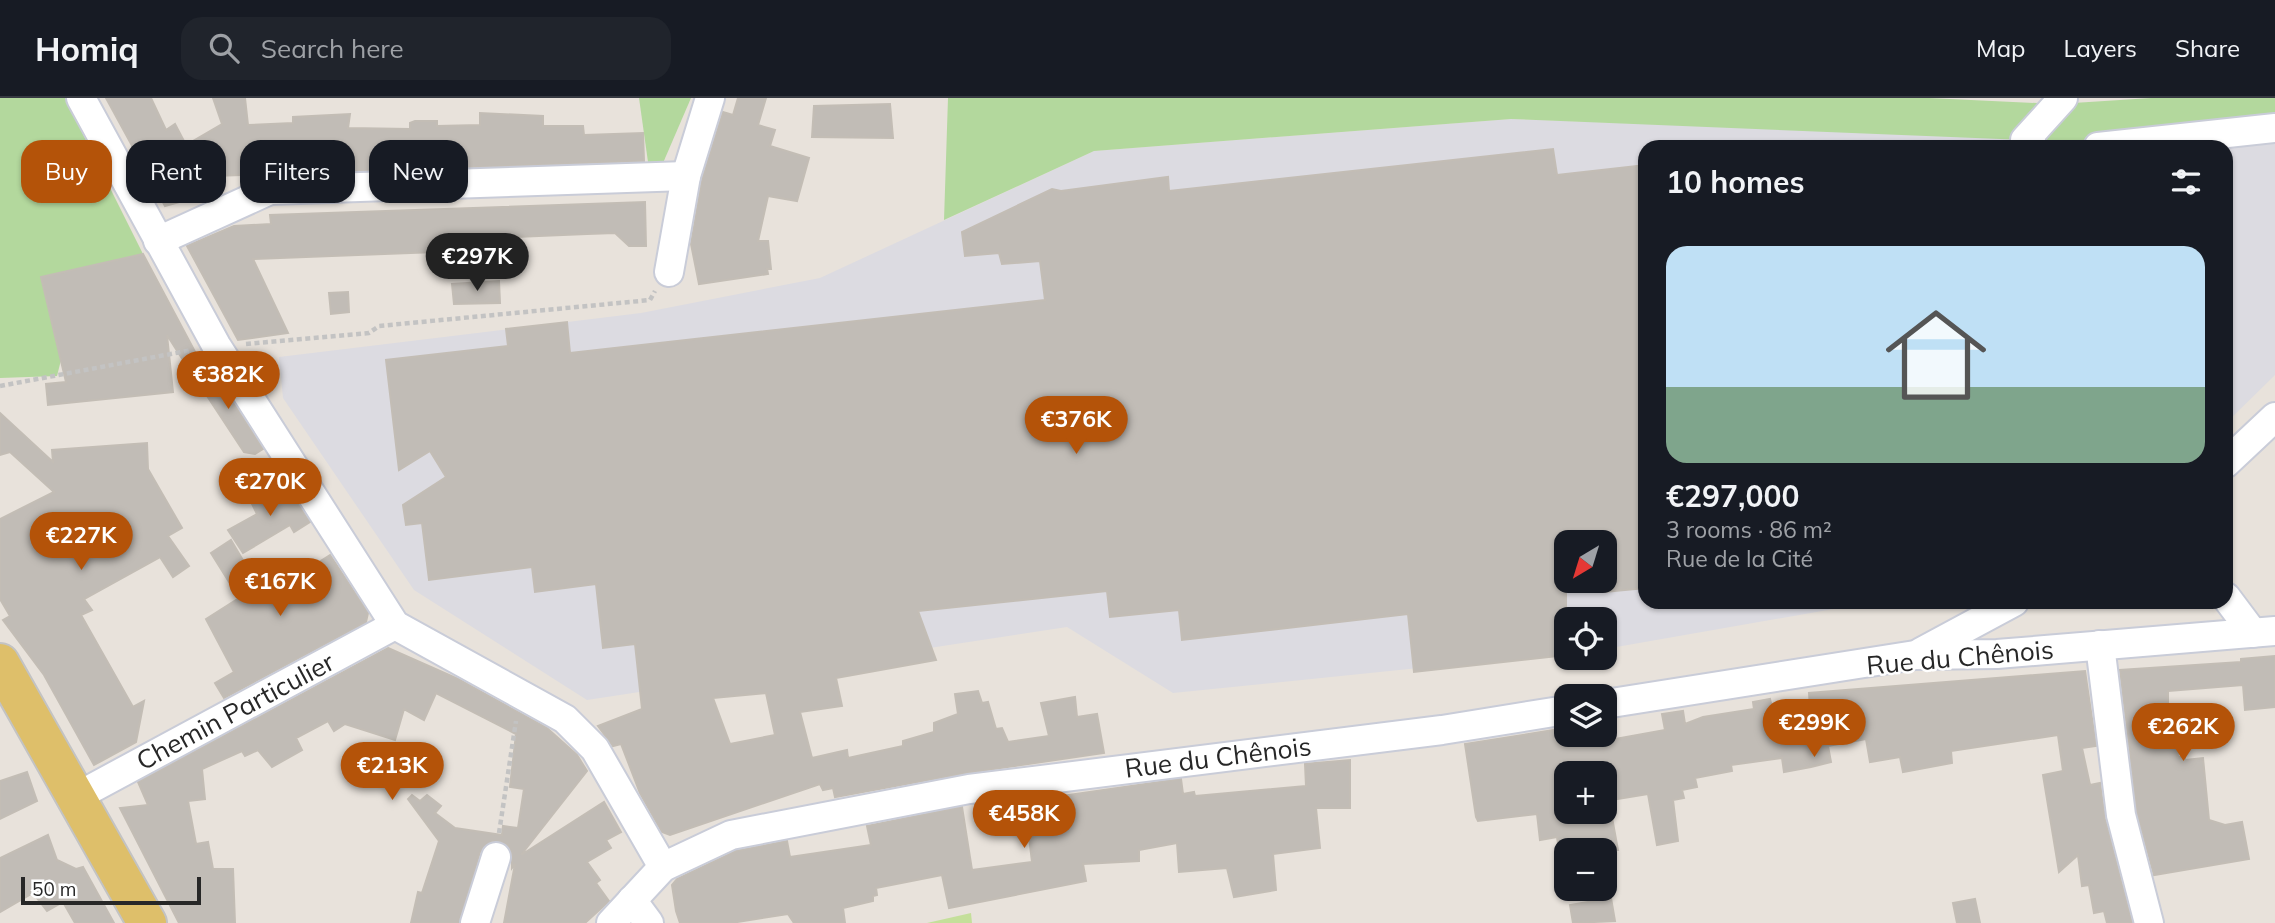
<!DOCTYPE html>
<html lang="en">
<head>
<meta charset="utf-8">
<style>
	body { margin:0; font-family:Mulish,sans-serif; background:#20242c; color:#f1f3f6; height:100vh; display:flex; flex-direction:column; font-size:26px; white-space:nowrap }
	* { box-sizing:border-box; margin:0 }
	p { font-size:23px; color:#9ea1a6 }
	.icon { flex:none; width:38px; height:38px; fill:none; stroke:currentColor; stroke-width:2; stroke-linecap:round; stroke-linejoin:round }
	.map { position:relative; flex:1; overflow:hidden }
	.panel { position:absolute; left:1638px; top:42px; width:595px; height:469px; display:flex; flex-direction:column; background:#171b24; border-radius:21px; box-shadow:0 2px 5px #0004 }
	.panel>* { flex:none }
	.top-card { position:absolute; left:21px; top:42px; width:665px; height:63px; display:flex; gap:14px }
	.needle { width:46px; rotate:218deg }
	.tools { position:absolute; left:1554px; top:432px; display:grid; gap:14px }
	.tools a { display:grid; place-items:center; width:63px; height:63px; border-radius:14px; background:#171b24; box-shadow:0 2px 5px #0004; font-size:35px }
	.scale { position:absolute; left:21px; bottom:18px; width:180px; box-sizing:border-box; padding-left:7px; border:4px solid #272727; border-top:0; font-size:19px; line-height:24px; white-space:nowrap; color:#272727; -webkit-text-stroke:5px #fff; paint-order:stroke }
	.price { position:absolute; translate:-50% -60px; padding:0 16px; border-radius:24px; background:#b45309; color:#fff; font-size:23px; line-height:46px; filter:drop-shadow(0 2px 4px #0008) }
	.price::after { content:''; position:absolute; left:50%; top:42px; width:21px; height:16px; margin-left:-10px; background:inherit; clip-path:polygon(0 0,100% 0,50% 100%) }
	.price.on { background:#222; color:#fff }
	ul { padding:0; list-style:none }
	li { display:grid; align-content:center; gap:14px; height:371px; padding:0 28px }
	li span { display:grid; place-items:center; height:217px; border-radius:21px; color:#555 }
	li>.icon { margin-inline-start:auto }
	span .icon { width:126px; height:126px; fill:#fffc; stroke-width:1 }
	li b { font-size:30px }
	h2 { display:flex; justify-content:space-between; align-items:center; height:84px; padding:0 28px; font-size:30px }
	.tag { padding:0 24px; border-radius:21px; background:#171b24; box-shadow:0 2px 5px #0004; font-size:24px; line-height:63px }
	.tag.on { background:#b45309; color:#fff }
	header { display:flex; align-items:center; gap:42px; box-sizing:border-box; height:98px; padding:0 35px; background:#171b24; border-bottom:2px solid #363941 }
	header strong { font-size:33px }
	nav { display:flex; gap:38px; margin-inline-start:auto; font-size:24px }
	.search { width:490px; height:63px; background:#20242c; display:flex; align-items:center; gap:18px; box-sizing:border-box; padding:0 24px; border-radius:21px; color:#9ea1a6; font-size:26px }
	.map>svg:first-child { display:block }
	.industrial { fill:#dcdbe1; fill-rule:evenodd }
	.green { fill:#b3d89d }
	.pitch { fill:#c4df9a }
	.building { fill:#c1bcb6; stroke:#c3bdb5; stroke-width:2; fill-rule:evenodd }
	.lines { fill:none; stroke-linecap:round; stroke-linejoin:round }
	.minor-casing { stroke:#c9ccd8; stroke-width:32 }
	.primary-casing { stroke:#c3c3c3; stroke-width:42 }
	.path { stroke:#c3c3c3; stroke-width:4.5; stroke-dasharray:5 3.5; stroke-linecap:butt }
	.minor { stroke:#fff; stroke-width:28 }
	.primary { stroke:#debf6a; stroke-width:38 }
	.labels { text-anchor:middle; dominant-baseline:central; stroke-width:5; stroke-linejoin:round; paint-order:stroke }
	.street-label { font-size:26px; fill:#272727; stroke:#fff }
</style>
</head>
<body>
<header>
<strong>Homiq</strong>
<div class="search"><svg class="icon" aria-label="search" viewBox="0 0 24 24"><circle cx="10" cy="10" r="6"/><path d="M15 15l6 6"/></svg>Search here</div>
<nav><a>Map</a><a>Layers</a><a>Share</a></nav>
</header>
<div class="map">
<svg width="2275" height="825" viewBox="0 0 2275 825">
	<rect width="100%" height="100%" fill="#e8e2db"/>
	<g class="industrial">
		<path d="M1511,21L2014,39L2021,49H1645V504H1873L1605,551V522H1566V555L1173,595L1067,529L587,602L414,492L283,300L279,259L641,215L820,180L1094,53ZM1566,444H1605V483H1566Z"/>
		<path d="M2275,43V277L2226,325V49Z"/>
	</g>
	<g class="green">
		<path d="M0,0H65L143,156L42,179L61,262L57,278L0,280Z"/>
		<path d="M639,0H691L663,65L648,64Z"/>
		<path d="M948,0H1929L2058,6L2151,0H2275V15L2067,49H2033L2025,42L1511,21L1094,53L944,122Z"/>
	</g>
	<path class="pitch" d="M971,815L972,825H927Z"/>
	<g class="building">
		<path d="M106,0H151L166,32L175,26L186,47L222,26L213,0H245L248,27L293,25V19L350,16L348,30L410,31V25L415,23H437V28L480,27V15L543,18V28H583L584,37L643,35L644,63L185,79L183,103L165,108Z"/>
		<path d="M738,0H766L758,27L775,32L770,48L809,60L797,103L768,98L758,143H768L771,171H767L768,176L699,186L691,146L702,82L723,14L733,17Z"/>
		<path d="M890,6L893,40L812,39L814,8Z"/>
		<path d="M1553,51L1557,77L1645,67V490L1605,494V444H1566V557L1414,574L1408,516L1182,542L1179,512L1110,519L1107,493L918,513L936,562L836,580L842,608L800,614L812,660L847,652L848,660L903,648V643L934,634V625L958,616L955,596L978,593L982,605L988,604L996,631L1002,630L1008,644L1049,638L1041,605L1075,599L1077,619L1097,616L1104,655L966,675L835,699L833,690L823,692L820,686L670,737L662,734L640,695L621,646L613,648L598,628L642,611L635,546L603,550L596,486L535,494L532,469L429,482L422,425L406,427L403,407L446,379L430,353L399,372L386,262L508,248L506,231L567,224L570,255L1045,202L1040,163L1002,166L999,155L965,158L962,134L1052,91L1061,93L1168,79L1169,93ZM766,595L775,637L730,646L713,600Z"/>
		<path d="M645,104L646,148H629L615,135L587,136L515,139V151L253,161L288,235L238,242L187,148L234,128L271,126L270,117Z"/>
		<path d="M143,156L200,263L188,270L167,237L173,294L48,307L46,286L66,284L41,179Z"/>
		<path d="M499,183L500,205L454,206L452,186Z"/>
		<path d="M348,194L349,214L331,216L329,195Z"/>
		<path d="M210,268L263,351L255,356L244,354L194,278Z"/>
		<path d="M0,315L53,364L52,352L147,345L148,371L182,430L168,438L189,468L173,479L160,459L84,501L92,512L81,517L133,609L144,603L136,644L94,667L44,577L3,522L10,518L0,501V421L54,394L10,354L0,357Z"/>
		<path d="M283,383L310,424L294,434L290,427L243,455L228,432L257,416L252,406L259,402L262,395Z"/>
		<path d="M231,442L264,498L279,483L284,486L330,457L368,515L366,524L224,600L215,585L234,574L206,521L239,500L211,455Z"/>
		<path d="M388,550L458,581L547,630L577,657L587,673L521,757L604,704L621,734L606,742L611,750L587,764L600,782L596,785L609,803L585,825H504L515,766L512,770V756L508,747L493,743L480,754L459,825H411L418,794L422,795L439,743L408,701L412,697L420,703L427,697L441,708L435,715L455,730L502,737L503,728L518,730L524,691L510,689L516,636L436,595L424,622L404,611L395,642L345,626L334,633L328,623L296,640L302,652L272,669L258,652L245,658L242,653L202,671L205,701L188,703L196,746L208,744L213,771H233L235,825H179L120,710L148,707L138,684Z"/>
		<path d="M2275,558V609L2245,612L2243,587L2168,593V644L2177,643L2178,659H2185V662L2203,660L2209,722L2225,727L2242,724L2249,761L2154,777L2137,714L2120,572L2241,564V561Z"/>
		<path d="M2085,573L2096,648L2082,650L2090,687L2100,685L2105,721L2132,825H2107L2104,813L2094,815L2089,787L2082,788L2078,757L2059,774L2043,677L2063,673L2058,637L1951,653L1952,665L1903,674L1900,659L1870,664L1866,641L1828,648L1831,664L1811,669L1784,674L1782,660L1731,667L1732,673L1695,680L1697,689L1682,692L1684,700L1673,702L1678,743L1657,747L1648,696L1605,703V676H1566V714H1611L1618,752H1559L1557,739L1540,742L1537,716L1478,723L1476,719L1465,646L1554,632L1555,637H1580L1582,647L1665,632L1662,616L1683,613L1685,626L1703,619L1754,611L1753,604L1770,601L1774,618L1810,610L1809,595Z"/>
		<path d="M1350,662V710H1316L1320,750L1273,756L1276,792L1234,799L1227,770L1179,774L1177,745L1139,752V763L1083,766L1086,783L949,810L942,777L876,790L877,797L873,798V803L843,810L845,825H794L788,816L731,825H680L676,813L672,787L677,781L736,753L787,743L790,759L871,747L867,728L962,709L972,772L1032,764L1026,714L1041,712L1040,701L1181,681L1183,696L1194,694L1195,698L1306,688L1305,666Z"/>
		<path d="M27,674L37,703L0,721V683Z"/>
		<path d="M48,737L57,762L76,771L83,769L114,825H75L63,804L47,813L33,795L0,814V760Z"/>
		<path d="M1611,800L1615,823L1573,825L1570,807Z"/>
		<path d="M1975,801L1980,825H1957L1953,805Z"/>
	</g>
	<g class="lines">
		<defs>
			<g id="minor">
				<path d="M81,0L216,247L395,527L565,621L595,651L663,769"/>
				<path d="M2033,49L2025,42L2063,0"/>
				<path d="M2098,49L2275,30"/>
				<path d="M158,143L270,92L686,78"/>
				<path d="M669,174L686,78L710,0"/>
				<path d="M2226,365L2275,319"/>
				<path d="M2226,499L2253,535"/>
				<path d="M2100,547L2121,717L2149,825"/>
				<path d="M1921,554L2014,504"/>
				<path d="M1605,606L1915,557L1997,556L2275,533"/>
				<path d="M76,699L395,527"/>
				<path d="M632,802L649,825"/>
				<path d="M475,825L496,759"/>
				<path d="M611,825L663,769L731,737L969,691L1442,632L1566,612"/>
			</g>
			<path id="primary" d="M0,565L147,825"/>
		</defs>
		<use href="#minor" class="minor-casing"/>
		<use href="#primary" class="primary-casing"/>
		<g class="path">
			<path d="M246,246L369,235L379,228L650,202L655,193"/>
			<path d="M0,288L192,252"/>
			<path d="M499,735L516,623"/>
		</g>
		<use href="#minor" class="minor"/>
		<use href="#primary" class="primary"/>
	</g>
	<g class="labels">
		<g class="street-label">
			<text transform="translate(1960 559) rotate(-5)">Rue du Chênois</text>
			<text transform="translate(235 613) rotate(-28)">Chemin Particulier</text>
			<text transform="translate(1218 659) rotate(-7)">Rue du Chênois</text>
		</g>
	</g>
</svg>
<div class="tools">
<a><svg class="needle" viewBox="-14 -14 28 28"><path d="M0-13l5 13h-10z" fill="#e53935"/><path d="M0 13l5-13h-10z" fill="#9ea1a6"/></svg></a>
<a><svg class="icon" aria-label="locate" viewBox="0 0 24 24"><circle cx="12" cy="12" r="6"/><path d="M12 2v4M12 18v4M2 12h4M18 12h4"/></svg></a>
<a><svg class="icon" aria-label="layers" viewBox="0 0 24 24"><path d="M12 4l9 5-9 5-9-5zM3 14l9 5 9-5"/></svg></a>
<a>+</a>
<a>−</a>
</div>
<div class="scale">50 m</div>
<b class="price on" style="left:477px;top:195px">€297K</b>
<b class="price" style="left:228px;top:313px">€382K</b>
<b class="price" style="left:1076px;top:358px">€376K</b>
<b class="price" style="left:270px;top:420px">€270K</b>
<b class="price" style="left:81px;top:474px">€227K</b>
<b class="price" style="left:280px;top:520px">€167K</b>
<b class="price" style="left:1814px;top:661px">€299K</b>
<b class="price" style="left:2183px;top:665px">€262K</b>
<b class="price" style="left:392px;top:704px">€213K</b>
<b class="price" style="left:1024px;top:752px">€458K</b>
<div class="top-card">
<a class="tag on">Buy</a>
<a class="tag">Rent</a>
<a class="tag">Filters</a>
<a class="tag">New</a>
</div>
<section class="panel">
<h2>10 homes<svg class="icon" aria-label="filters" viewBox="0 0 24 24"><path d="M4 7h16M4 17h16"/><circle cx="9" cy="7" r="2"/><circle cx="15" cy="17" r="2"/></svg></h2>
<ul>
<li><span style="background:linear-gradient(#bfe0f5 65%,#7fa58c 0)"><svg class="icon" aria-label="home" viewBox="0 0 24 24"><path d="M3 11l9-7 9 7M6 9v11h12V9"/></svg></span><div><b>€297,000</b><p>3 rooms · 86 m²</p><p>Rue de la Cité</p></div></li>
</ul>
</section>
</div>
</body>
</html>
